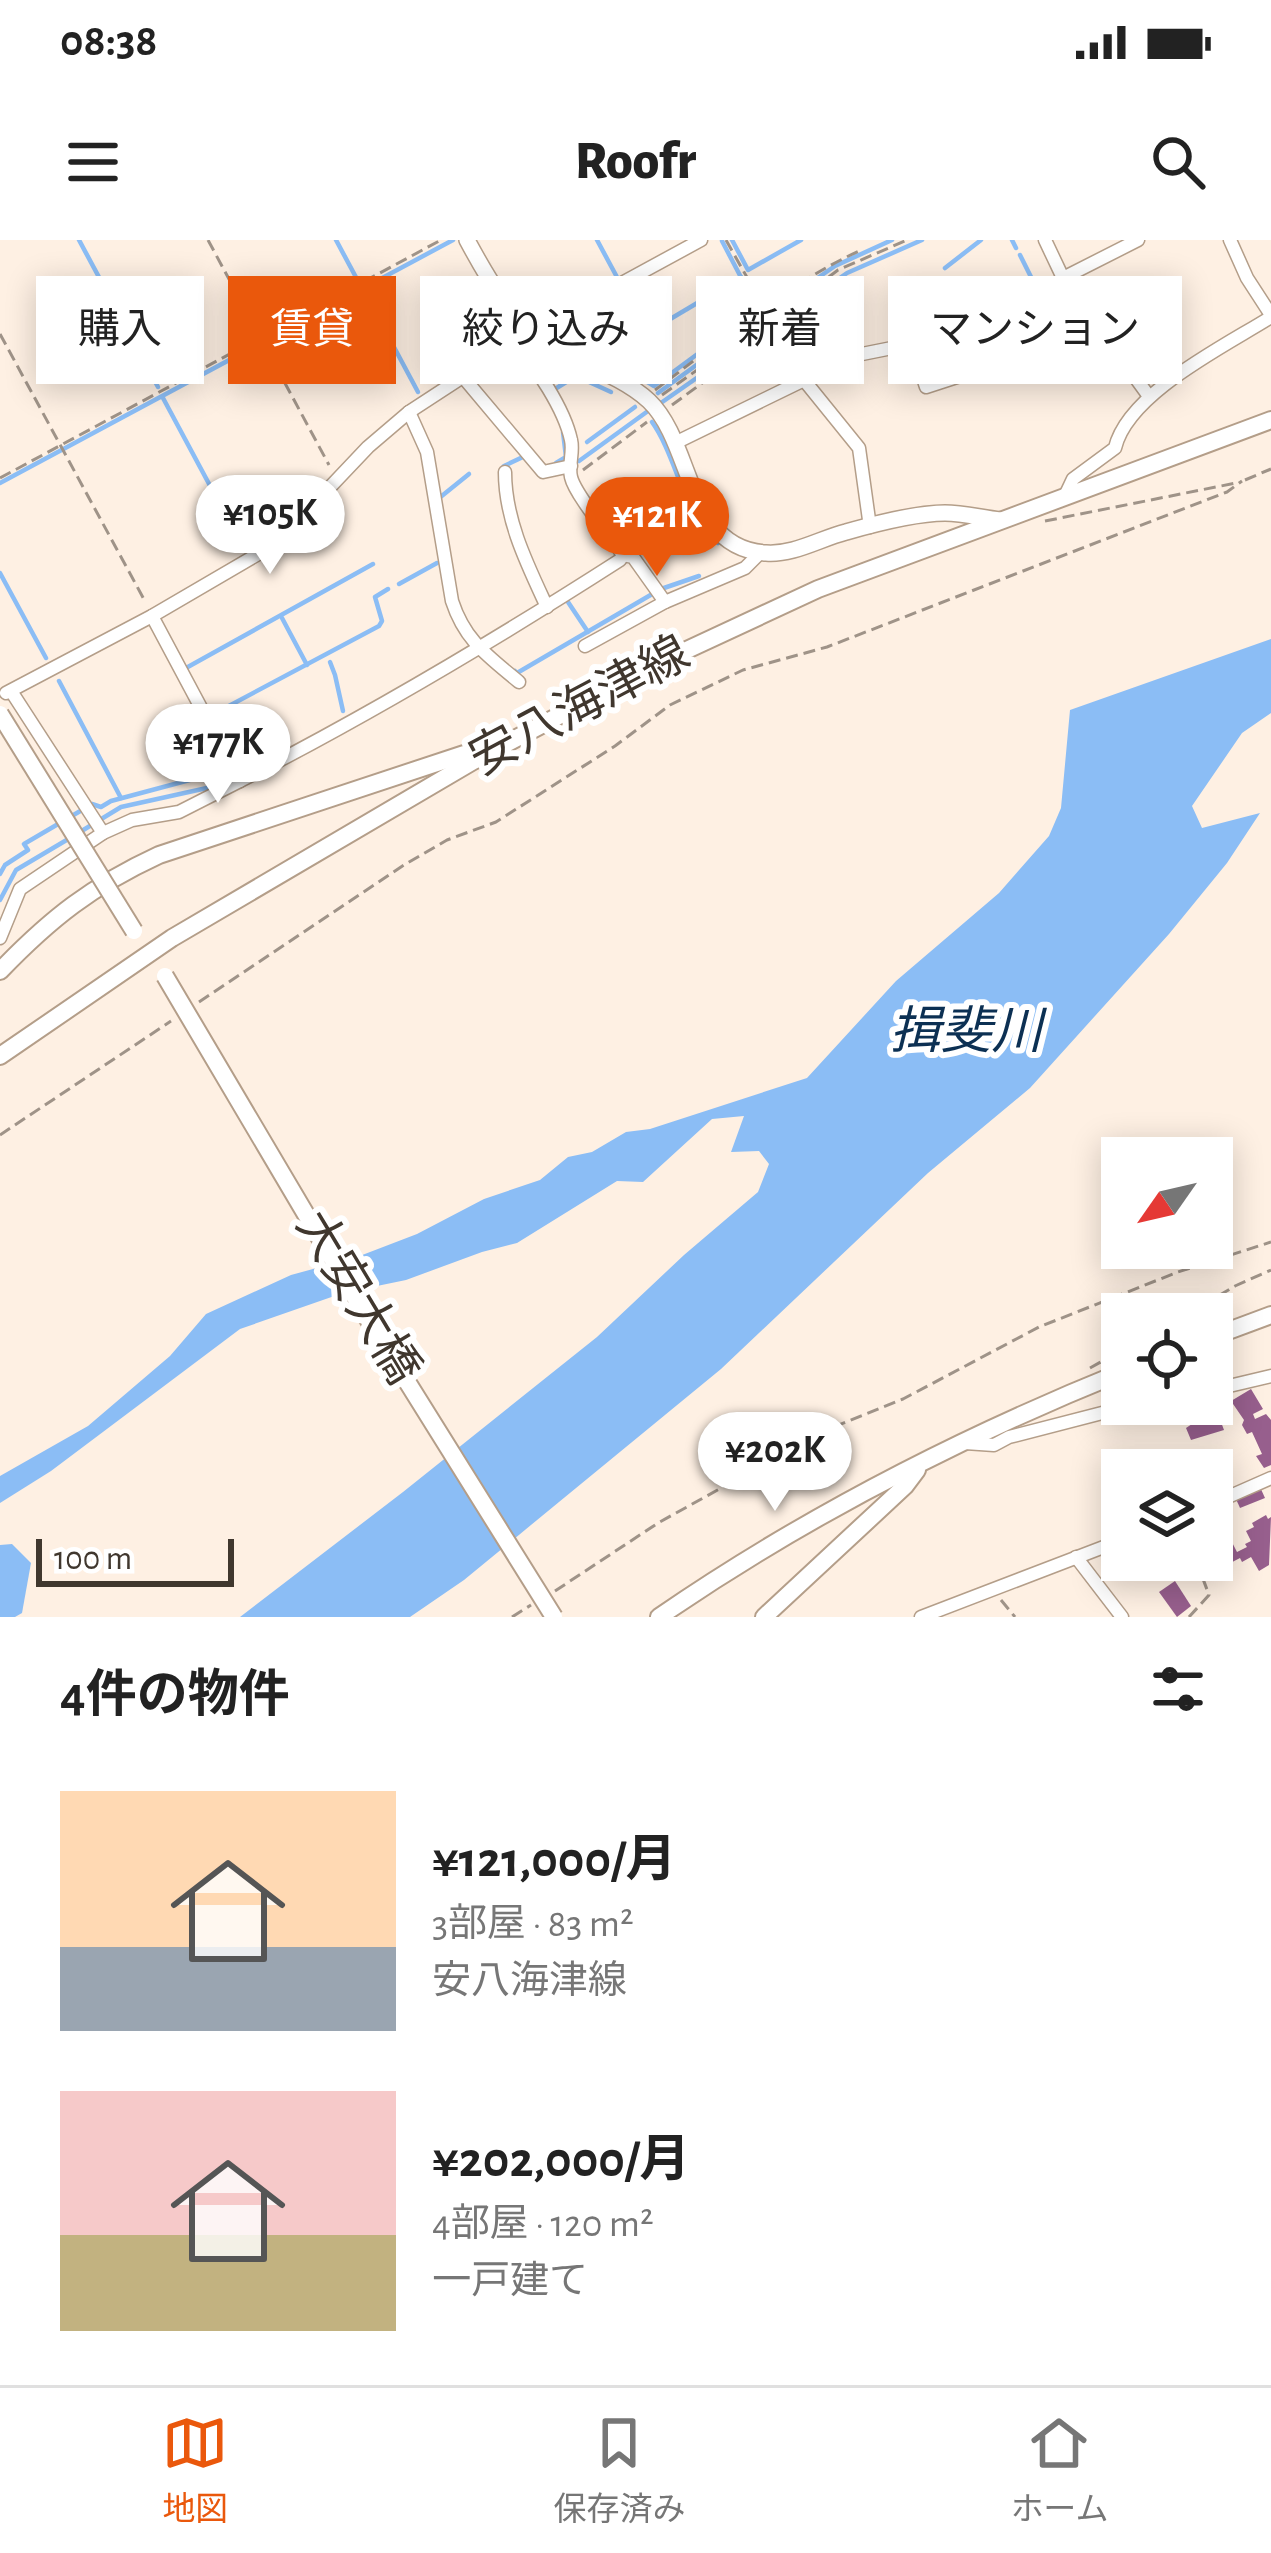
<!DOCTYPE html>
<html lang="ja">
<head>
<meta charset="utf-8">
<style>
	body { margin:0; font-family:"Alegreya Sans","Noto Sans JP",sans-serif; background:#f2f2f2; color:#222; height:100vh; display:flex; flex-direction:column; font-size:45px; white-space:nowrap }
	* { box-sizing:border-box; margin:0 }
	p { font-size:39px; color:#767676 }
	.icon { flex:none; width:66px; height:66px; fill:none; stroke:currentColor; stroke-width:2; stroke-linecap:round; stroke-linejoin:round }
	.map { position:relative; height:1377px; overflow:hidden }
	.sheet { display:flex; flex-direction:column; background:#fff; flex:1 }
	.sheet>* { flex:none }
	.top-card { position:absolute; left:36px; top:36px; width:1200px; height:108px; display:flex; gap:24px }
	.needle { width:78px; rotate:236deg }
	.controls { position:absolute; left:1101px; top:897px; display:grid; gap:24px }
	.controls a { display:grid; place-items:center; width:132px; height:132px; border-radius:0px; background:#fff; box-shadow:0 6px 30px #0003; font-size:60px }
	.scale { position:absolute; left:36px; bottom:30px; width:198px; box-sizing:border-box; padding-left:12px; border:6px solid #40372e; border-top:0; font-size:33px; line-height:42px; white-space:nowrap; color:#40372e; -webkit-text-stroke:9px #fff; paint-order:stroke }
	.price { position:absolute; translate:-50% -102px; padding:0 27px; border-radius:42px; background:#fff; color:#222; font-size:39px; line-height:78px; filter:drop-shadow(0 3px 6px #0008) }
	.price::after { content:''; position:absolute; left:50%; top:72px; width:36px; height:27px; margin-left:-18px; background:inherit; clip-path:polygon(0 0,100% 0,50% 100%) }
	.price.selected { background:#ea580c; color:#fff }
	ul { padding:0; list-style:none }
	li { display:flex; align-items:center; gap:36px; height:300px; padding:0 60px }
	li span { display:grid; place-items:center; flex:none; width:336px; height:240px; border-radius:0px; color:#555 }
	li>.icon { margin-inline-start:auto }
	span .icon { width:144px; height:144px; fill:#fffc; stroke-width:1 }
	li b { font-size:51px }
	h2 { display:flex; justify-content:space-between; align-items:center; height:144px; padding:0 60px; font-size:51px }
	.pill { padding:0 42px; border-radius:0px; background:#fff; box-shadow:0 6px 30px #0003; font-size:42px; line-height:108px }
	.pill.selected { background:#ea580c; color:#fff }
	.status { display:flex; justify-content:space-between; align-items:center; height:84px; padding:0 60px; background:#fff; direction:ltr }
	.status svg { height:33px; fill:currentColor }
	header { display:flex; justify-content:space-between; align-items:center; height:156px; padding:0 60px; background:#fff; font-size:54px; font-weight:800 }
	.menu { display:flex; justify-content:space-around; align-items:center; height:168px; border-top:3px solid #e0e0e0; background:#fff; font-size:33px; color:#767676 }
	.menu a { display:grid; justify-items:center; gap:6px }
	.menu .selected { color:#ea580c }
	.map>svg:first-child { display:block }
	.water { fill:#8bbdf5 }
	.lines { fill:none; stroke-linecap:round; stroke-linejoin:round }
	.stream { stroke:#8bbdf5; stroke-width:4.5 }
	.building { fill:#975f8d }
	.minor-casing { stroke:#b49e89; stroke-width:15 }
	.tertiary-casing { stroke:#b49e89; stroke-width:18 }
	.secondary-casing { stroke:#b49e89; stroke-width:20 }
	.path { stroke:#9f9388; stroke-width:3; stroke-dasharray:12 6; stroke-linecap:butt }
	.minor { stroke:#fff; stroke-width:12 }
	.tertiary { stroke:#fff; stroke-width:15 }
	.secondary { stroke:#fff; stroke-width:16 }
	.secondary-bridge-casing { stroke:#b49e89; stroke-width:20; stroke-linecap:butt }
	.secondary-bridge { stroke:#fff; stroke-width:16 }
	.labels { text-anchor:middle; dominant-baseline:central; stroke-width:12; stroke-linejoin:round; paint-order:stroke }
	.street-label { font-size:48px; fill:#40372e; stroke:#fff }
	.water-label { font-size:51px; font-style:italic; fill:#0c3053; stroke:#fff }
</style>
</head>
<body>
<div class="status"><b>08:38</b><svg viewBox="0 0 49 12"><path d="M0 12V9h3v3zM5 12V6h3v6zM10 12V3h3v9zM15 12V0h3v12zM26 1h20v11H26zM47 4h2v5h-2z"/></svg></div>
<header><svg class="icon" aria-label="menu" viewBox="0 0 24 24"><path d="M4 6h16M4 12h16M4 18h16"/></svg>Roofr<svg class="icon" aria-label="search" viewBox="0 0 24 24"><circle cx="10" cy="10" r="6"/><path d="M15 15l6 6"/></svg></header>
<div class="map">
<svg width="1271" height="1377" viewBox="0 0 1271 1377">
	<rect width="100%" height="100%" fill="#fef0e3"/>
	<g class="water">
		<path d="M1271,399V473L1242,493L1192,566L1202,588L1260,573L1227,623L1169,694L1030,848L928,933L721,1129L464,1340L410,1377H240L403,1252L597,1097L684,1015L758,952L769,924L759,911L731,912L744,876L712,879L643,942L617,941L517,1003L482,1012L406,1040L343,1053L240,1089L51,1231L0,1263V1236L88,1186L170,1116L206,1074L291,1035L357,1017L417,994L484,959L540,940L568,917L592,912L626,892L650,889L807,838L896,741L999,653L1049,596L1061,568L1070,470Z"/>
		<path d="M12,1304L31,1323L22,1373L15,1377H0V1305Z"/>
	</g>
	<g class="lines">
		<g class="stream">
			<path d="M79,0L158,147"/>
			<path d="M336,0L358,41"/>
			<path d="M597,0L618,39"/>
			<path d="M732,0L748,30L801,0"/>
			<path d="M1012,0L1016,8"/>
			<path d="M1020,15L1036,47"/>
			<path d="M945,28L981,0"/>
			<path d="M900,43L909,90"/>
			<path d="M364,51L418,152"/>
			<path d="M623,52L667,136"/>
			<path d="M771,70L835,26L892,0"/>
			<path d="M547,92C582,113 620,125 654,146L756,71V66L722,1"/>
			<path d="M645,94L741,37"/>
			<path d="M598,120L644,92"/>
			<path d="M540,125L536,118L545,113"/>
			<path d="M555,149L576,136L611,152"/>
			<path d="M658,153L761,78"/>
			<path d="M163,158L245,311"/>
			<path d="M658,165L847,33L922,0"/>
			<path d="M652,182C677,217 684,277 718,303"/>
			<path d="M587,202L635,167"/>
			<path d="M579,221L648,171"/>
			<path d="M556,223L566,217L563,192"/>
			<path d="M504,226L525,216"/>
			<path d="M0,243L453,0"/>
			<path d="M438,259L469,234"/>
			<path d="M0,333L46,418"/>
			<path d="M399,344L437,323"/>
			<path d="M661,349L699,336"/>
			<path d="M568,362L588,392"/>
			<path d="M282,378L307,425"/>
			<path d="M330,422L335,435L343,471"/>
			<path d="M186,428L373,324"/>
			<path d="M515,431L517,433L654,353"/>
			<path d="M59,441L121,558"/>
			<path d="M210,476L379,386L382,381L375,357L388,349"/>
			<path d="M224,499L236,520"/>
			<path d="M92,564L101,567L111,561L212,534L226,526"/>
			<path d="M80,592L121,567L216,546"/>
			<path d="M0,634L5,625L28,610L24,604L82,570"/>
			<path d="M0,660L16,630L70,598"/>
		</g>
	</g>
	<g class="building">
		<path d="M1251,1149L1263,1169L1253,1174L1255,1179L1266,1174L1271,1180V1225L1264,1228L1256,1216L1262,1214L1252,1192L1247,1194L1242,1185L1244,1180L1231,1161Z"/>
		<path d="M1215,1166L1224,1190L1191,1200L1186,1188L1198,1180L1196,1173Z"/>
		<path d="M1260,1247L1265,1258L1240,1268L1236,1259Z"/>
		<path d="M1227,1263L1233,1278L1222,1283L1237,1312L1247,1307L1245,1304L1251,1301L1246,1291L1254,1287L1252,1283L1266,1275L1268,1279L1271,1277L1269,1325L1259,1331L1251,1317L1242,1322L1240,1318L1215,1331L1209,1320H1212V1288L1218,1285L1212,1286V1270Z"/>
		<path d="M1175,1341L1191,1366L1177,1377L1159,1352Z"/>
	</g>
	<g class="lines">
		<defs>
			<g id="minor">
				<path d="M1045,0L1063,38L1148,155"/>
				<path d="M1230,0L1247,38L1271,75"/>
				<path d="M1063,38L1138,0"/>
				<path d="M515,103C536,127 564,168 571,200C574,212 568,225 571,237C575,255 611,297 623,315L633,317L665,362"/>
				<path d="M912,104L926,147L1006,121L996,97L1074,71L1097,99L1106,98"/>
				<path d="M463,137L543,232L571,226"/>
				<path d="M804,140L859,208L870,287"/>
				<path d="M409,172L427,212L452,361C465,401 488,416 519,442"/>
				<path d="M675,203L804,140L809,129L832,120L912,104L951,82L989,73L996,97"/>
				<path d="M505,232C505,280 527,324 547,367"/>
				<path d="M1064,258L1073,239L1115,208C1128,153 1225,106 1271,77"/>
				<path d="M152,376L240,541C371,474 497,399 620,320L623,315"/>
				<path d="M585,406L665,362L745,328L760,313"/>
				<path d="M11,451L103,593"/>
				<path d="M6,453L152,376L277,303L368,207L409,172L530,93L701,0"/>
				<path d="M0,698L20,649L103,593L132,580L179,572L240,541"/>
				<path d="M1212,1150L1271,1136"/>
				<path d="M965,1203L994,1205L1009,1197L1137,1164"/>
				<path d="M1212,1264L1271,1238"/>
				<path d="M1076,1317L1122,1377"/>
				<path d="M921,1377L1122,1300"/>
			</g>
			<path id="tertiary" d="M467,0C488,39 509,75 544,104C577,123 621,135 649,161C694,204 686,309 766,313C794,315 819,299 846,292C874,284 916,273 945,273C963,273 982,278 1000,280"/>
			<g id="secondary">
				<path d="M0,731C51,678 92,646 159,615L464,514L475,520"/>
				<path d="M0,816L172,698L475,520L661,422L818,349L1271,180"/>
				<path d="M1212,1097L1271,1075"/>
				<path d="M659,1377C803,1278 961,1197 1122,1132"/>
				<path d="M764,1377L905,1246L917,1230"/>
			</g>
		</defs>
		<use href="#minor" class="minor-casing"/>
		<use href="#tertiary" class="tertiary-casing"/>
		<use href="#secondary" class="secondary-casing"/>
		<g class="path">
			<path d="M208,0L329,225"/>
			<path d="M726,0L771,80L802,120"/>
			<path d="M771,80L838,30L907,0"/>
			<path d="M0,94L146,363"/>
			<path d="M655,150C720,102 785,45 859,11"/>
			<path d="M662,155L770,78"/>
			<path d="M672,165L775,90"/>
			<path d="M583,230L647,182"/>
			<path d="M0,238L441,0"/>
			<path d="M1245,240L1271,229"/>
			<path d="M1045,281L1236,243"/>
			<path d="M199,762L404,625L447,600L496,582L615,506L670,465L743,430L827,407L1227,252L1242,241"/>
			<path d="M0,895L171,781"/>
			<path d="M1188,1074L1235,1046L1271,1030"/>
			<path d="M1090,1128L1122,1110"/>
			<path d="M555,1351L658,1283L824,1191L903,1159L1039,1087L1178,1032L1271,1002"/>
			<path d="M1001,1360L1015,1377"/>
			<path d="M512,1377L531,1365"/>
			<path d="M1189,1377L1209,1355L1196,1320"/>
		</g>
		<use href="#minor" class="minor"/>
		<use href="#tertiary" class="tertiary"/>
		<use href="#secondary" class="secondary"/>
		<defs>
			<g id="secondary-bridge">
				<path d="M0,474L134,691"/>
				<path d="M165,736L363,1071L554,1377"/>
			</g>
		</defs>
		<use href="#secondary-bridge" class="secondary-bridge-casing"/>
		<use href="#secondary-bridge" class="secondary-bridge"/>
	</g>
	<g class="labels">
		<g class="street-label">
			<text transform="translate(580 467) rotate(-28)">安八海津線</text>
			<text transform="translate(357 1058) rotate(59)">大安大橋</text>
		</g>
		<g class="water-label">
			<text x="966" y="792">揖斐川</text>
		</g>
	</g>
</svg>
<div class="controls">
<a><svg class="needle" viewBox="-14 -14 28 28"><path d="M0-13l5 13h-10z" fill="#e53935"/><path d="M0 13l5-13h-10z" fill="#767676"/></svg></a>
<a><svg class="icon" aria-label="locate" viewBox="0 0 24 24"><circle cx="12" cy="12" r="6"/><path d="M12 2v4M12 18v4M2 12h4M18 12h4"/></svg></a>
<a><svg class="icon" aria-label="layers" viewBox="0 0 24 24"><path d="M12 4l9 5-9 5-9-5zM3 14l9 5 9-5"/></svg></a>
</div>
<div class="scale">100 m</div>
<b class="price" style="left:270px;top:337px">¥105K</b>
<b class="price selected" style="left:657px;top:339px">¥121K</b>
<b class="price" style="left:218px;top:566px">¥177K</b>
<b class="price" style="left:775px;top:1274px">¥202K</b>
<div class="top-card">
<a class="pill">購入</a>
<a class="pill selected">賃貸</a>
<a class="pill">絞り込み</a>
<a class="pill">新着</a>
<a class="pill">マンション</a>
</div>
</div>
<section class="sheet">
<h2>4件の物件<svg class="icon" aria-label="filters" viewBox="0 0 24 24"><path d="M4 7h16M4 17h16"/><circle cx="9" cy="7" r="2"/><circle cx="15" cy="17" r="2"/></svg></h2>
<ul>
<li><span style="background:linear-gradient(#ffd9b3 65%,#9aa5b1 0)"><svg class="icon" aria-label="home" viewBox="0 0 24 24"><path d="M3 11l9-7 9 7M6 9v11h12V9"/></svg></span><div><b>¥121,000/月</b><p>3部屋 · 83 m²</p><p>安八海津線</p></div></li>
<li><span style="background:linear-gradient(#f6c9c9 60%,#c2b280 0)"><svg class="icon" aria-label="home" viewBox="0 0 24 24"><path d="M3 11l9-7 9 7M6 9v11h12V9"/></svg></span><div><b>¥202,000/月</b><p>4部屋 · 120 m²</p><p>一戸建て</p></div></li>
</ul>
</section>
<nav class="menu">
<a class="selected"><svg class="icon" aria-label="map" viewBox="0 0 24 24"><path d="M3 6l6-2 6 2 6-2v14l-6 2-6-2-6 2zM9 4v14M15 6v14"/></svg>地図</a>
<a><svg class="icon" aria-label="saved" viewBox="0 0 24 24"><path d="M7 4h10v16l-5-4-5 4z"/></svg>保存済み</a>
<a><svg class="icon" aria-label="home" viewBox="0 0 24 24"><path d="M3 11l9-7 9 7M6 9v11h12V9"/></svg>ホーム</a>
</nav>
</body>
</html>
